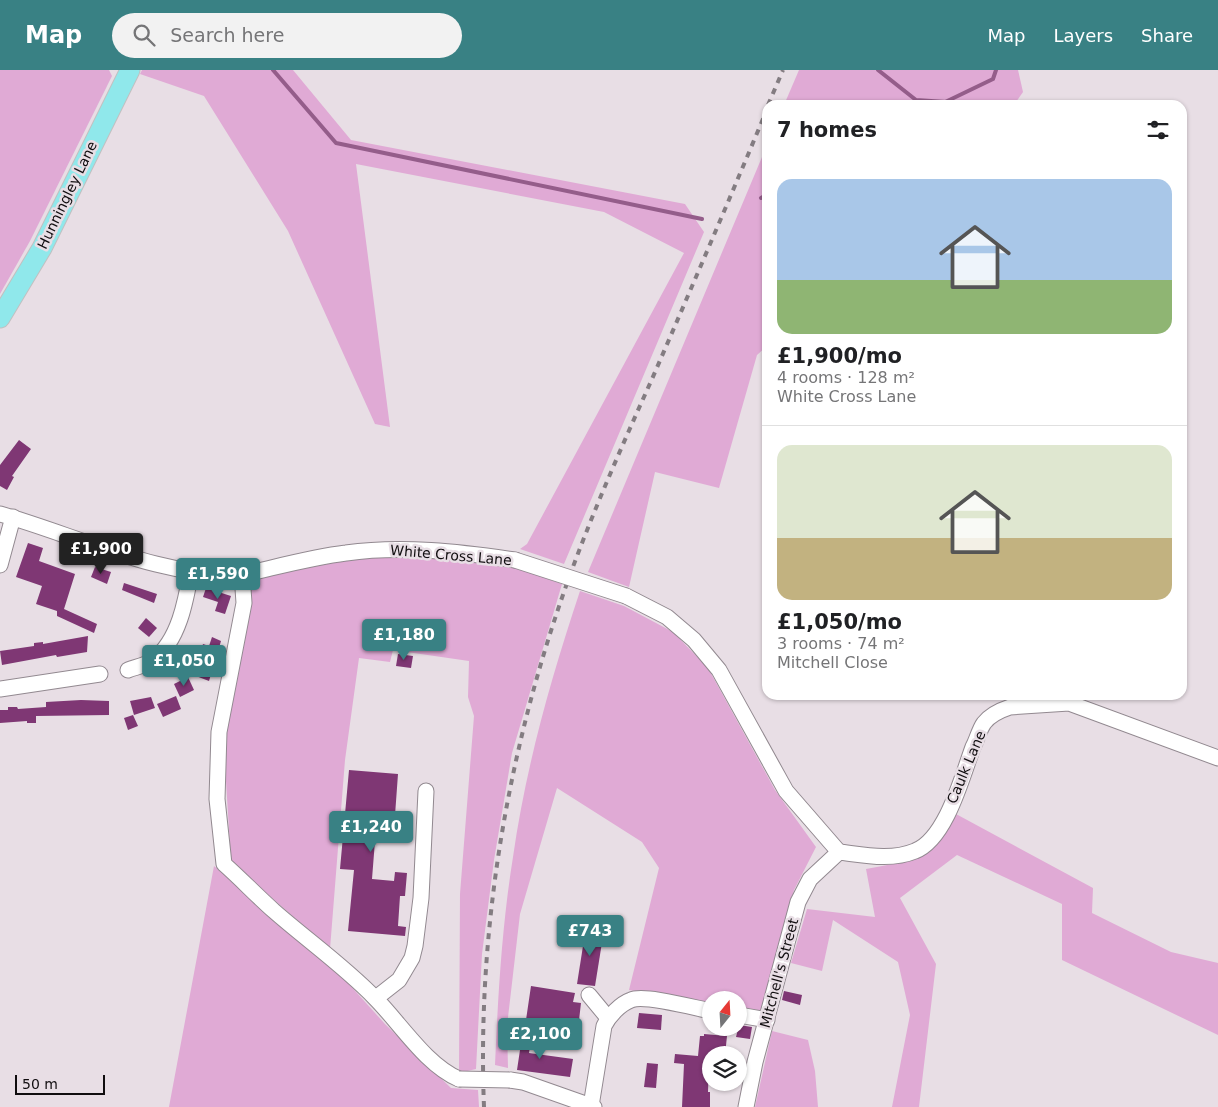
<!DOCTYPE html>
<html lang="en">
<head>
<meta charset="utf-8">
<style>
	body { margin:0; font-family:"DejaVu Sans",sans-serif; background:#f2f2f2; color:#202124; height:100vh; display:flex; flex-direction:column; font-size:19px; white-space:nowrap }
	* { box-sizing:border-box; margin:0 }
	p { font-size:16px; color:#757577 }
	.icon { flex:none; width:28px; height:28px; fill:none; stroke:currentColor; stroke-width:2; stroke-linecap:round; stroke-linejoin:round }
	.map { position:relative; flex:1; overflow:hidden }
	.details { position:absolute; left:762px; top:30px; width:425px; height:600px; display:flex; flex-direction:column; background:#fff; border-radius:15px; box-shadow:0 1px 4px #0004 }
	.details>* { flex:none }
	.needle { width:32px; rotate:18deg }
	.controls { position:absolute; left:702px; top:921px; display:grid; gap:10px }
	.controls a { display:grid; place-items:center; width:45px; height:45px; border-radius:50%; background:#fff; box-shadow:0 1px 4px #0004; font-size:25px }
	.scale { position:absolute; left:15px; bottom:12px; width:90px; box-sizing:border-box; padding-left:5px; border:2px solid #100d0f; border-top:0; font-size:14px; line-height:18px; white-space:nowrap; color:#100d0f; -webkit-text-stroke:4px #e8dee5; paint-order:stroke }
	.price { position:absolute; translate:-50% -42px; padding:0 11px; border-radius:5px; background:#398184; color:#fff; font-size:16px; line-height:32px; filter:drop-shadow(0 1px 2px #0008) }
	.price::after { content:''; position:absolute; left:50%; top:30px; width:15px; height:11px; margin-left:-8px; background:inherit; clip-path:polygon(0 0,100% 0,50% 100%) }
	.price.current { background:#222; color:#fff }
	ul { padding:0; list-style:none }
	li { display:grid; align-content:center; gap:10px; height:265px; padding:0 15px }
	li+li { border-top:1px solid #e0e0e0 }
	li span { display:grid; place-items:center; height:155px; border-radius:15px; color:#555 }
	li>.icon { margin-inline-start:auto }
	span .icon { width:90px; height:90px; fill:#fffc; stroke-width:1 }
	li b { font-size:21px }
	h2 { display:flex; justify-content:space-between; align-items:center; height:60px; padding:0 15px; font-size:21px }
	header { display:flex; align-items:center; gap:30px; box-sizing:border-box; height:70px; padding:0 25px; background:#398184; color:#fff }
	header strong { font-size:24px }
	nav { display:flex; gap:28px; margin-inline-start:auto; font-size:18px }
	.search { width:350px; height:45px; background:#f2f2f2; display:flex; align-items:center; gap:12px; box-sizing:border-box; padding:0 18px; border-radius:28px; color:#757577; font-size:19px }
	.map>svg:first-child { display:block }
	.green { fill:#e0aad5 }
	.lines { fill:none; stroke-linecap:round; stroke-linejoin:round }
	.stream { stroke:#945d8a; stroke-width:4 }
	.building { fill:#7f3774 }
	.minor-casing { stroke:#928990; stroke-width:17 }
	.major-casing { stroke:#c1c0c1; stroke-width:21 }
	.minor { stroke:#fff; stroke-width:15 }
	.major { stroke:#90e8eb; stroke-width:19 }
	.rail { stroke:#837c81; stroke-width:4; stroke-dasharray:6 6; stroke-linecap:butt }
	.minor-bridge-casing { stroke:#928990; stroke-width:17; stroke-linecap:butt }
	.minor-bridge { stroke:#fff; stroke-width:15 }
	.labels { text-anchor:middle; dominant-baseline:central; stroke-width:5; stroke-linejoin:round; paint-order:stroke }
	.street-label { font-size:14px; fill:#100d0f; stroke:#e8dee5 }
</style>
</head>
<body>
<header>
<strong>Map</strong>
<div class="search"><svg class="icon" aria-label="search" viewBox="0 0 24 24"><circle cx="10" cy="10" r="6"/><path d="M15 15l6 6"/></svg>Search here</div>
<nav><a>Map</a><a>Layers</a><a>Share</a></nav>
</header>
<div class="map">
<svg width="1218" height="1037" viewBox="0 0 1218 1037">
	<rect width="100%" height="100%" fill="#e8dee5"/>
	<g class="green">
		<path d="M0,0H109L112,6L30,171L0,224Z"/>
		<path d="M142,0H293L351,70L685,134L704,162L564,494L520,479L527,474L684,183L604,142L356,94L390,357L375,354L288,161L204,26L140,4Z"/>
		<path d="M799,0H1018L1023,22L1014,35H784Z"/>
		<path d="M767,75V276L757,285L719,418L655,402L629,517L588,502Z"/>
		<path d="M407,483L511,496L562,514L512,683L494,790L482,884L476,999L459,1003L460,824L474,646L468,627L469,591L393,580L390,592L359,588L345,690L330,879L231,792L224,679L251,507L344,486Z"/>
		<path d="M580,521L624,536L673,562L708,598L775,720L816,777L794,820L764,941L739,937V930H711V933L629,920L659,798L642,772L557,718L520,844L507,956L508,998L495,995C498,926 502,855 513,787C526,696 551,608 580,521Z"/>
		<path d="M956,744L1093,818L1092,843L1171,882L1218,893V965L1062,890V834L957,785L900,828L936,894L919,1037H892L910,945L898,892L833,850L822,901L791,893L807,839L875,847L866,799C913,790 933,790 956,744Z"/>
		<path d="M214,796L330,893L385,954L451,1018L478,1020L479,1037H169Z"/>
		<path d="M772,961L808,970L815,1001L818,1037H755Z"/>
	</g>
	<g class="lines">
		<g class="stream">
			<path d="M273,0L336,73L702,149"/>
			<path d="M878,0L916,30L946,32"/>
			<path d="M939,35L993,9L996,0"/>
			<path d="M761,128L768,124"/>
		</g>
	</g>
	<g class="building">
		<path d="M19,370L31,379L12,406L14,407L7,420L0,416V395Z"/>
		<path d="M28,473L43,478L39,491L75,504L64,539L97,554L94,563L57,546V541L36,534L42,516L16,507Z"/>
		<path d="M95,497L111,502L107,514L91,507Z"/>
		<path d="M124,513L157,524L154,533L122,520Z"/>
		<path d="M206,518L231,526L225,544L215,541L218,532L203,527Z"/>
		<path d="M146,548L157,558L149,567L138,558Z"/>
		<path d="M88,566L87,582L57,587L56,585L2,595L0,581L34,576V573L43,572V574Z"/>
		<path d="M212,567L221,571L209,611L188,603L193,590L197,592L203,574L209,576Z"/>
		<path d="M398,584L413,586L411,598L396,596Z"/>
		<path d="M188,607L194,620L180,627L174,614Z"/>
		<path d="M176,626L181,639L163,647L157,634Z"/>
		<path d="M151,627L155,638L134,645L130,631Z"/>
		<path d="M81,630L109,631V645L36,646V653H27V651L0,653V640H8V637H17L18,639L46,637V632Z"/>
		<path d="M133,645L138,656L128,660L124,648Z"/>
		<path d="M349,700L398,704L394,759L376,758L372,809L394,811L395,802L407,803L405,826H400L398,856L406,857L405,866L348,861L354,800L340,799Z"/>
		<path d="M586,857L604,860L595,916L577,914Z"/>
		<path d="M531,916L575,923L573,932L581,933L578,959L569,957L567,965L534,960L536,951L526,950Z"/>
		<path d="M784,921L802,925L800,935L782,930Z"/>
		<path d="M639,943L662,945L661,960L637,958Z"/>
		<path d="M739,955L752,957L750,969L736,967Z"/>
		<path d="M704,964L727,966L725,985H711V990H709L708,1022H710V1037H682L684,994L674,993L675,984L698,986L700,966H704Z"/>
		<path d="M512,967L531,969L529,983L573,989L570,1007L517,1000L520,980L511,978Z"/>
		<path d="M647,993L658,994L656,1018L644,1017Z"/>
	</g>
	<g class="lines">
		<defs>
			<g id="minor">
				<path d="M0,444C72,464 167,510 242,504C251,503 262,500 271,498C296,492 321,486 346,483C402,475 460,482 515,490"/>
				<path d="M0,495L13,447"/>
				<path d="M242,504L244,533L219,662L217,729L224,794C241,809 257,826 274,841C307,870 344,896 375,928C400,953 426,995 459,1009"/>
				<path d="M626,526L667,547L694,570L719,600L786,721L839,782"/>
				<path d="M128,600C136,597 147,595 153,590C179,571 186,530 191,501"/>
				<path d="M0,619L100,604"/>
				<path d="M839,782C864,785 891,791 915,781C946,769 962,707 973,677C977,670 979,660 984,653C990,645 1001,640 1010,637L1069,633L1218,688"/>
				<path d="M589,925L608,948"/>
				<path d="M376,928L399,910L412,888L415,876L421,828L426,721"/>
				<path d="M739,945L767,950"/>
				<path d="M510,1010L523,1012L594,1037"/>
				<path d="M591,1036L604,956C609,946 620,934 631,930C644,924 695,938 711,941"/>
				<path d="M746,1037L755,992L798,832L810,809L839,782"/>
			</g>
			<path id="major" d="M0,248L42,178L130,0"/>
		</defs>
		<use href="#minor" class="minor-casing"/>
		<use href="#major" class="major-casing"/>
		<use href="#minor" class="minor"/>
		<use href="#major" class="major"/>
		<g class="rail">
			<path d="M768,35L783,0"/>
			<path d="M484,1037C477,862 507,684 565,519C590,448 621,378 652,309C691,219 730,128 768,37"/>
		</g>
		<defs>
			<g id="minor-bridge">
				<path d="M515,490L626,526"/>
				<path d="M459,1009L510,1010"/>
			</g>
		</defs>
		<use href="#minor-bridge" class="minor-bridge-casing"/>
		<use href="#minor-bridge" class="minor-bridge"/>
	</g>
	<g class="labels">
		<g class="street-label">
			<text transform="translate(67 125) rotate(-64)">Hunningley Lane</text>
			<text transform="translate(451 485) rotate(5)">White Cross Lane</text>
			<text transform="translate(966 697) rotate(-67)">Caulk Lane</text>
			<text transform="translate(779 903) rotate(-75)">Mitchell's Street</text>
		</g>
	</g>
</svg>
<div class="controls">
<a><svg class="needle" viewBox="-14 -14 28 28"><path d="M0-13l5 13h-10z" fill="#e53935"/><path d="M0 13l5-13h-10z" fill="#757577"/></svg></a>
<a><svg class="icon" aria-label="layers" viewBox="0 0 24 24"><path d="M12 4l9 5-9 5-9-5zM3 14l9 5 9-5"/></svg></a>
</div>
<div class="scale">50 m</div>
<b class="price current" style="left:101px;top:505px">£1,900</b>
<b class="price" style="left:218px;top:530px">£1,590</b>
<b class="price" style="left:404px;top:591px">£1,180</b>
<b class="price" style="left:184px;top:617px">£1,050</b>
<b class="price" style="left:371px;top:783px">£1,240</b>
<b class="price" style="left:590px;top:887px">£743</b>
<b class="price" style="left:540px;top:990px">£2,100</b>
<section class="details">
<h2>7 homes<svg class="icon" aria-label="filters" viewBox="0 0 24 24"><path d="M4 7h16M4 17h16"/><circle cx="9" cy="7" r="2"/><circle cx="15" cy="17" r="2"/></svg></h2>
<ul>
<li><span style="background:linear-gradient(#a9c7e8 65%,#8fb573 0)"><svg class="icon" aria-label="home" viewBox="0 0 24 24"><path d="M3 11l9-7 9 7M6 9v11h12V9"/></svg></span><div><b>£1,900/mo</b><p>4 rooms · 128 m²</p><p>White Cross Lane</p></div></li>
<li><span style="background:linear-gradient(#dfe7d0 60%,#c2b280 0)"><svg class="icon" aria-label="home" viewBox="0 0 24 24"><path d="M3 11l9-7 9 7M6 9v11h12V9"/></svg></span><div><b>£1,050/mo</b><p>3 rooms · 74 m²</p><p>Mitchell Close</p></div></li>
</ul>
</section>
</div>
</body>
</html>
